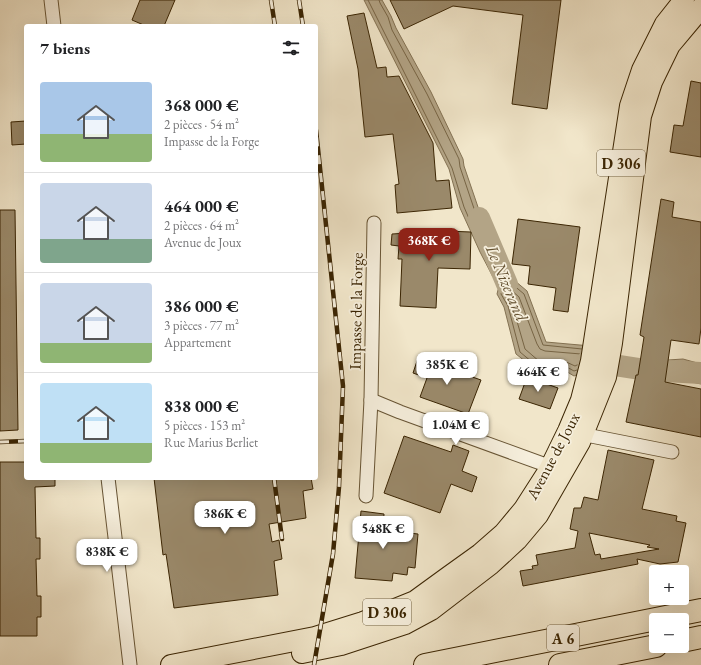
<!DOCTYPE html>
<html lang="fr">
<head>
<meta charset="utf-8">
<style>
	body { margin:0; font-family:"EB Garamond",serif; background:#f6f6f6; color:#202124; height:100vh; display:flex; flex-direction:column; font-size:15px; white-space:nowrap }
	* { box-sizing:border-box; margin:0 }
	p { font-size:13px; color:#757577 }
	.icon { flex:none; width:22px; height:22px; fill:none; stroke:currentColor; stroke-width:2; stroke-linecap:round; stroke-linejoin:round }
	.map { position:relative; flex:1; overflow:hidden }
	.drawer { position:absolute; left:24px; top:24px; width:294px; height:456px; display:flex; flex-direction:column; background:#fff; border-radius:4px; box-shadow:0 4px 16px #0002 }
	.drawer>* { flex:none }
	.tools { position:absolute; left:649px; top:565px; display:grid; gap:8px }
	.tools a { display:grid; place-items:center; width:40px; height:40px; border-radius:4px; background:#fff; box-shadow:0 4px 16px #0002; font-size:20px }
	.price { position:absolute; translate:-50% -34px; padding:0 9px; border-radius:8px; background:#fff; color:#222; font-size:13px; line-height:26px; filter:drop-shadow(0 1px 2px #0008) }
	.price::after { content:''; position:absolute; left:50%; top:24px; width:12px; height:9px; margin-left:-6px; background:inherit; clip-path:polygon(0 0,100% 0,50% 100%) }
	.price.active { background:#8f2418; color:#fff }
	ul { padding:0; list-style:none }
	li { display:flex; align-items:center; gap:12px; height:100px; padding:0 16px }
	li+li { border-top:1px solid #e0e0e0 }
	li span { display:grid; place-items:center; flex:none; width:112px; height:80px; border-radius:4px; color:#555 }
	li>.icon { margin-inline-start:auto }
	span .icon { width:48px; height:48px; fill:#fffc; stroke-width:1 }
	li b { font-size:17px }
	h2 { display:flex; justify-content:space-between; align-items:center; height:48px; padding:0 16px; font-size:17px }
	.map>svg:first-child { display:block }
	.water { fill:#b3a486; stroke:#837152 }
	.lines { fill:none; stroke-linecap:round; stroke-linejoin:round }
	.shore { stroke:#776444; stroke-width:1 }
	.river { stroke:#b3a486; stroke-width:22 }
	.building { fill:#9a896a; stroke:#3b2503; fill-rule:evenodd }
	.minor-casing { stroke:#685535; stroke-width:15 }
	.primary-casing { stroke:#3b2503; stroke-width:22 }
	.motorway-casing { stroke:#3b2503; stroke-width:24 }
	.minor { stroke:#f6efdd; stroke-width:13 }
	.primary { stroke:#f1e6ca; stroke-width:20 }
	.motorway { stroke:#f1e6ca; stroke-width:22 }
	.rail-casing { stroke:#3b2503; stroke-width:4.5 }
	.rail { stroke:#f6efdd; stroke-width:3; stroke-dasharray:9; stroke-linecap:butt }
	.labels { text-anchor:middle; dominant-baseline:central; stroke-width:3.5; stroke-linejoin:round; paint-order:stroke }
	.shield { fill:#f6efdd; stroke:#736244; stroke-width:1 }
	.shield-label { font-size:15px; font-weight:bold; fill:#3b2503 }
	.street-label { font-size:16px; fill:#3b2503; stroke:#f6efdd }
	.water-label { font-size:17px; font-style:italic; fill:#655131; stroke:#f6efdd }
</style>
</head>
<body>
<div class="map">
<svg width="701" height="665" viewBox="0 0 701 665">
	<rect width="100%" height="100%" fill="#f1e6ca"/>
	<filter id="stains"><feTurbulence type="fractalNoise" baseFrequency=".005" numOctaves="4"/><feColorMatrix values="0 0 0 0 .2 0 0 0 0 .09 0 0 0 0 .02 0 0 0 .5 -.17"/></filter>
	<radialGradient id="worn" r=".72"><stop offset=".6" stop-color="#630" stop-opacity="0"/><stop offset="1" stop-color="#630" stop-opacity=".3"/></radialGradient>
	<g class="water">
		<path d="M364,0H382L391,16L396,28L431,92L463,159L464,166L494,254L508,275L527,291L546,342L591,346L590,369L574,376L564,370L551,375L536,370L516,354L504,307L497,294L499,286L495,276L493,277L480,252L460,208L449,169Z"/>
		<path d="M683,359L701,364V384L665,376L668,360Z"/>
	</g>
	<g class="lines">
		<g class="shore">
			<path d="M368,0L452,168L464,207L483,251L486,255L488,256L489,253L460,167L459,159L427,94L392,30L388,17L380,3L379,0"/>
			<path d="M489,258L492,259L500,270V273L494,272L488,261Z"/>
			<path d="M579,364L575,366L564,361L550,365L540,362L525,349L512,304L507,293L508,289H510L519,297L537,344L540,349L545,351L581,354"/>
			<path d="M701,368C691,367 680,361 671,365L670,372L671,374L701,380"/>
			<path d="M577,370L574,371L565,366L551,370L538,367L520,352L508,306L501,294L503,286L500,274H502L512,284L524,294L543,345L582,349"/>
		</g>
		<g class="river">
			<path d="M479,218L507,284"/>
			<path d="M588,361L646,370L701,373"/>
		</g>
	</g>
	<g class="building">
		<path d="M140,0H175L164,26H146L132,20Z"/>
		<path d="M390,0H561L547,109L512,104L523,15L453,6L404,29Z"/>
		<path d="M364,13L377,68L386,67L387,77L399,76L433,143L436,181L449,180L452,208L397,213L395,185L399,184L393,134L365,137L358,69L347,16Z"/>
		<path d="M691,81L701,83V157L670,152L674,125L683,126Z"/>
		<path d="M26,121V144L12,145L11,122Z"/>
		<path d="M661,199L674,202L672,217L701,222V328L699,344L671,340L665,382L701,389V437L626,422L636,375H638L644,337L640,335Z"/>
		<path d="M0,210H15L18,430L0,431Z"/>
		<path d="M518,219L580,227L568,312L553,310L556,288L528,284L530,266L512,264Z"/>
		<path d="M417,230L471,232L470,269L438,268L436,308L400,306L402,259H398L399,246L391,245L392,234L408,233V231L417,232Z"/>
		<path d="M418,358L481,380L468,414L420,397L427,378L413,373Z"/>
		<path d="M527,377L558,388L550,409L519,399Z"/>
		<path d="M404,436L451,452L453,445L469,451L462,471L477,477L472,492L451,484L440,513L384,493Z"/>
		<path d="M608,450L654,460L642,509L677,516L676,521L686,523L678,562L660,564L637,559L638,564L523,586L520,571L533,569L532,566L538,565L536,555L575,548L578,531L570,529L574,508H581L584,497L598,500ZM589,533L650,545L647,547L659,549L601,559L600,554L595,555Z"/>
		<path d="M0,462H26V478H55V486L35,487L36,538H40V559H36L37,596H41V617H37V636H0Z"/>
		<path d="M154,478H311L313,489L303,491L306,518L269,524L272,542L279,540L282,559L274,561L278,595L174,608L166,554L163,555Z"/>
		<path d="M361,511L384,514L383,530L418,534L415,568L408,567L407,575L393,573L392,581L355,578Z"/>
	</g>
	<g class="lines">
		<defs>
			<g id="minor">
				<path d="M51,0L54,26"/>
				<path d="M371,400L400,412L557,469"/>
				<path d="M576,433L672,452"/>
				<path d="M108,478L130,665"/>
				<path d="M366,496L371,400L374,223"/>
			</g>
			<g id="primary">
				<path d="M302,653L341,645L405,624L431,610L491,564L517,540L538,515L580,442L606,377L612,343L641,116L652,82L670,45L701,8"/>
				<path d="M171,665L315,637L363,622L415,601L448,577L480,554L504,533L524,509L549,470L568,431L581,400L591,361L630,106L642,70L665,24L684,0"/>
			</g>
			<g id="motorway">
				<path d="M682,641L701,637"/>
				<path d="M425,665L701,610"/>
				<path d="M560,665L656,646"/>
			</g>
		</defs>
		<use href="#minor" class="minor-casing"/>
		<use href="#primary" class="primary-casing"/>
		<use href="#motorway" class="motorway-casing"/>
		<use href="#minor" class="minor"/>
		<use href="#primary" class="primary"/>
		<use href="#motorway" class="motorway"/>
		<defs>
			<g id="rail">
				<path d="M271,0L275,26"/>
				<path d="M299,0L303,26"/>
				<path d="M0,442L26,441"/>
				<path d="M274,478L282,539"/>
				<path d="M314,665L333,554L339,487L343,386L316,130"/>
			</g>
		</defs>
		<use href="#rail" class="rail-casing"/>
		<use href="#rail" class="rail"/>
	</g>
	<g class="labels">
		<g class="shield">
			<rect x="597" y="150" width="48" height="26" rx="3"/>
			<rect x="363" y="599" width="48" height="26" rx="3"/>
			<rect x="547" y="625" width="32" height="26" rx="3"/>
		</g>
		<g class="shield-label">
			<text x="621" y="163">D 306</text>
			<text x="387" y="612">D 306</text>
			<text x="563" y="638">A 6</text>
		</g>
		<g class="street-label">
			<text transform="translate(356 311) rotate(-89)">Impasse de la Forge</text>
			<text transform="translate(553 456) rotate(-62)">Avenue de Joux</text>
		</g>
		<g class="water-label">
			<text transform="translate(507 283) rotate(67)">Le Nizerand</text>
		</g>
	</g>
	<rect width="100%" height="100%" filter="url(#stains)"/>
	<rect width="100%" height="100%" fill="url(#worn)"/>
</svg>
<div class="tools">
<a>+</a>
<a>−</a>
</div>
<b class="price active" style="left:429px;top:262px">368K €</b>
<b class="price" style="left:447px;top:386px">385K €</b>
<b class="price" style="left:538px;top:393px">464K €</b>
<b class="price" style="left:456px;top:446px">1.04M €</b>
<b class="price" style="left:225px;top:535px">386K €</b>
<b class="price" style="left:383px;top:550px">548K €</b>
<b class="price" style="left:107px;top:573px">838K €</b>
<section class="drawer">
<h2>7 biens<svg class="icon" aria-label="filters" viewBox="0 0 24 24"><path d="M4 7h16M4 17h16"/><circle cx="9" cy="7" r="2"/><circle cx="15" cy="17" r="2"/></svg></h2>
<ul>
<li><span style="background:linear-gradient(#a9c7e8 65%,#8fb573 0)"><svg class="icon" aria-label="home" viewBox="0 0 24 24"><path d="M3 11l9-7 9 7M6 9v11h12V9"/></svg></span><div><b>368 000 €</b><p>2 pièces · 54 m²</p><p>Impasse de la Forge</p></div></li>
<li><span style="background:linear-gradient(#c9d6e8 70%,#7fa58c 0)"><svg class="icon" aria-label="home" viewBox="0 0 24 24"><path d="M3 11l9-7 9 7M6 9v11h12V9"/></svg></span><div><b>464 000 €</b><p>2 pièces · 64 m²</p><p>Avenue de Joux</p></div></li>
<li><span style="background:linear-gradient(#c9d6e8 75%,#8fb573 0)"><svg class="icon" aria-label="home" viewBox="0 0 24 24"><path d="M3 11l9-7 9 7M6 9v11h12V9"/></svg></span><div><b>386 000 €</b><p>3 pièces · 77 m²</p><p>Appartement</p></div></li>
<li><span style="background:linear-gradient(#bfe0f5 75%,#8fb573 0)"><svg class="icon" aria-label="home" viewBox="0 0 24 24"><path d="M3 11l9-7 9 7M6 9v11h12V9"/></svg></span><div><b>838 000 €</b><p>5 pièces · 153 m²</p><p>Rue Marius Berliet</p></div></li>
</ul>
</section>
</div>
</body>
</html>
